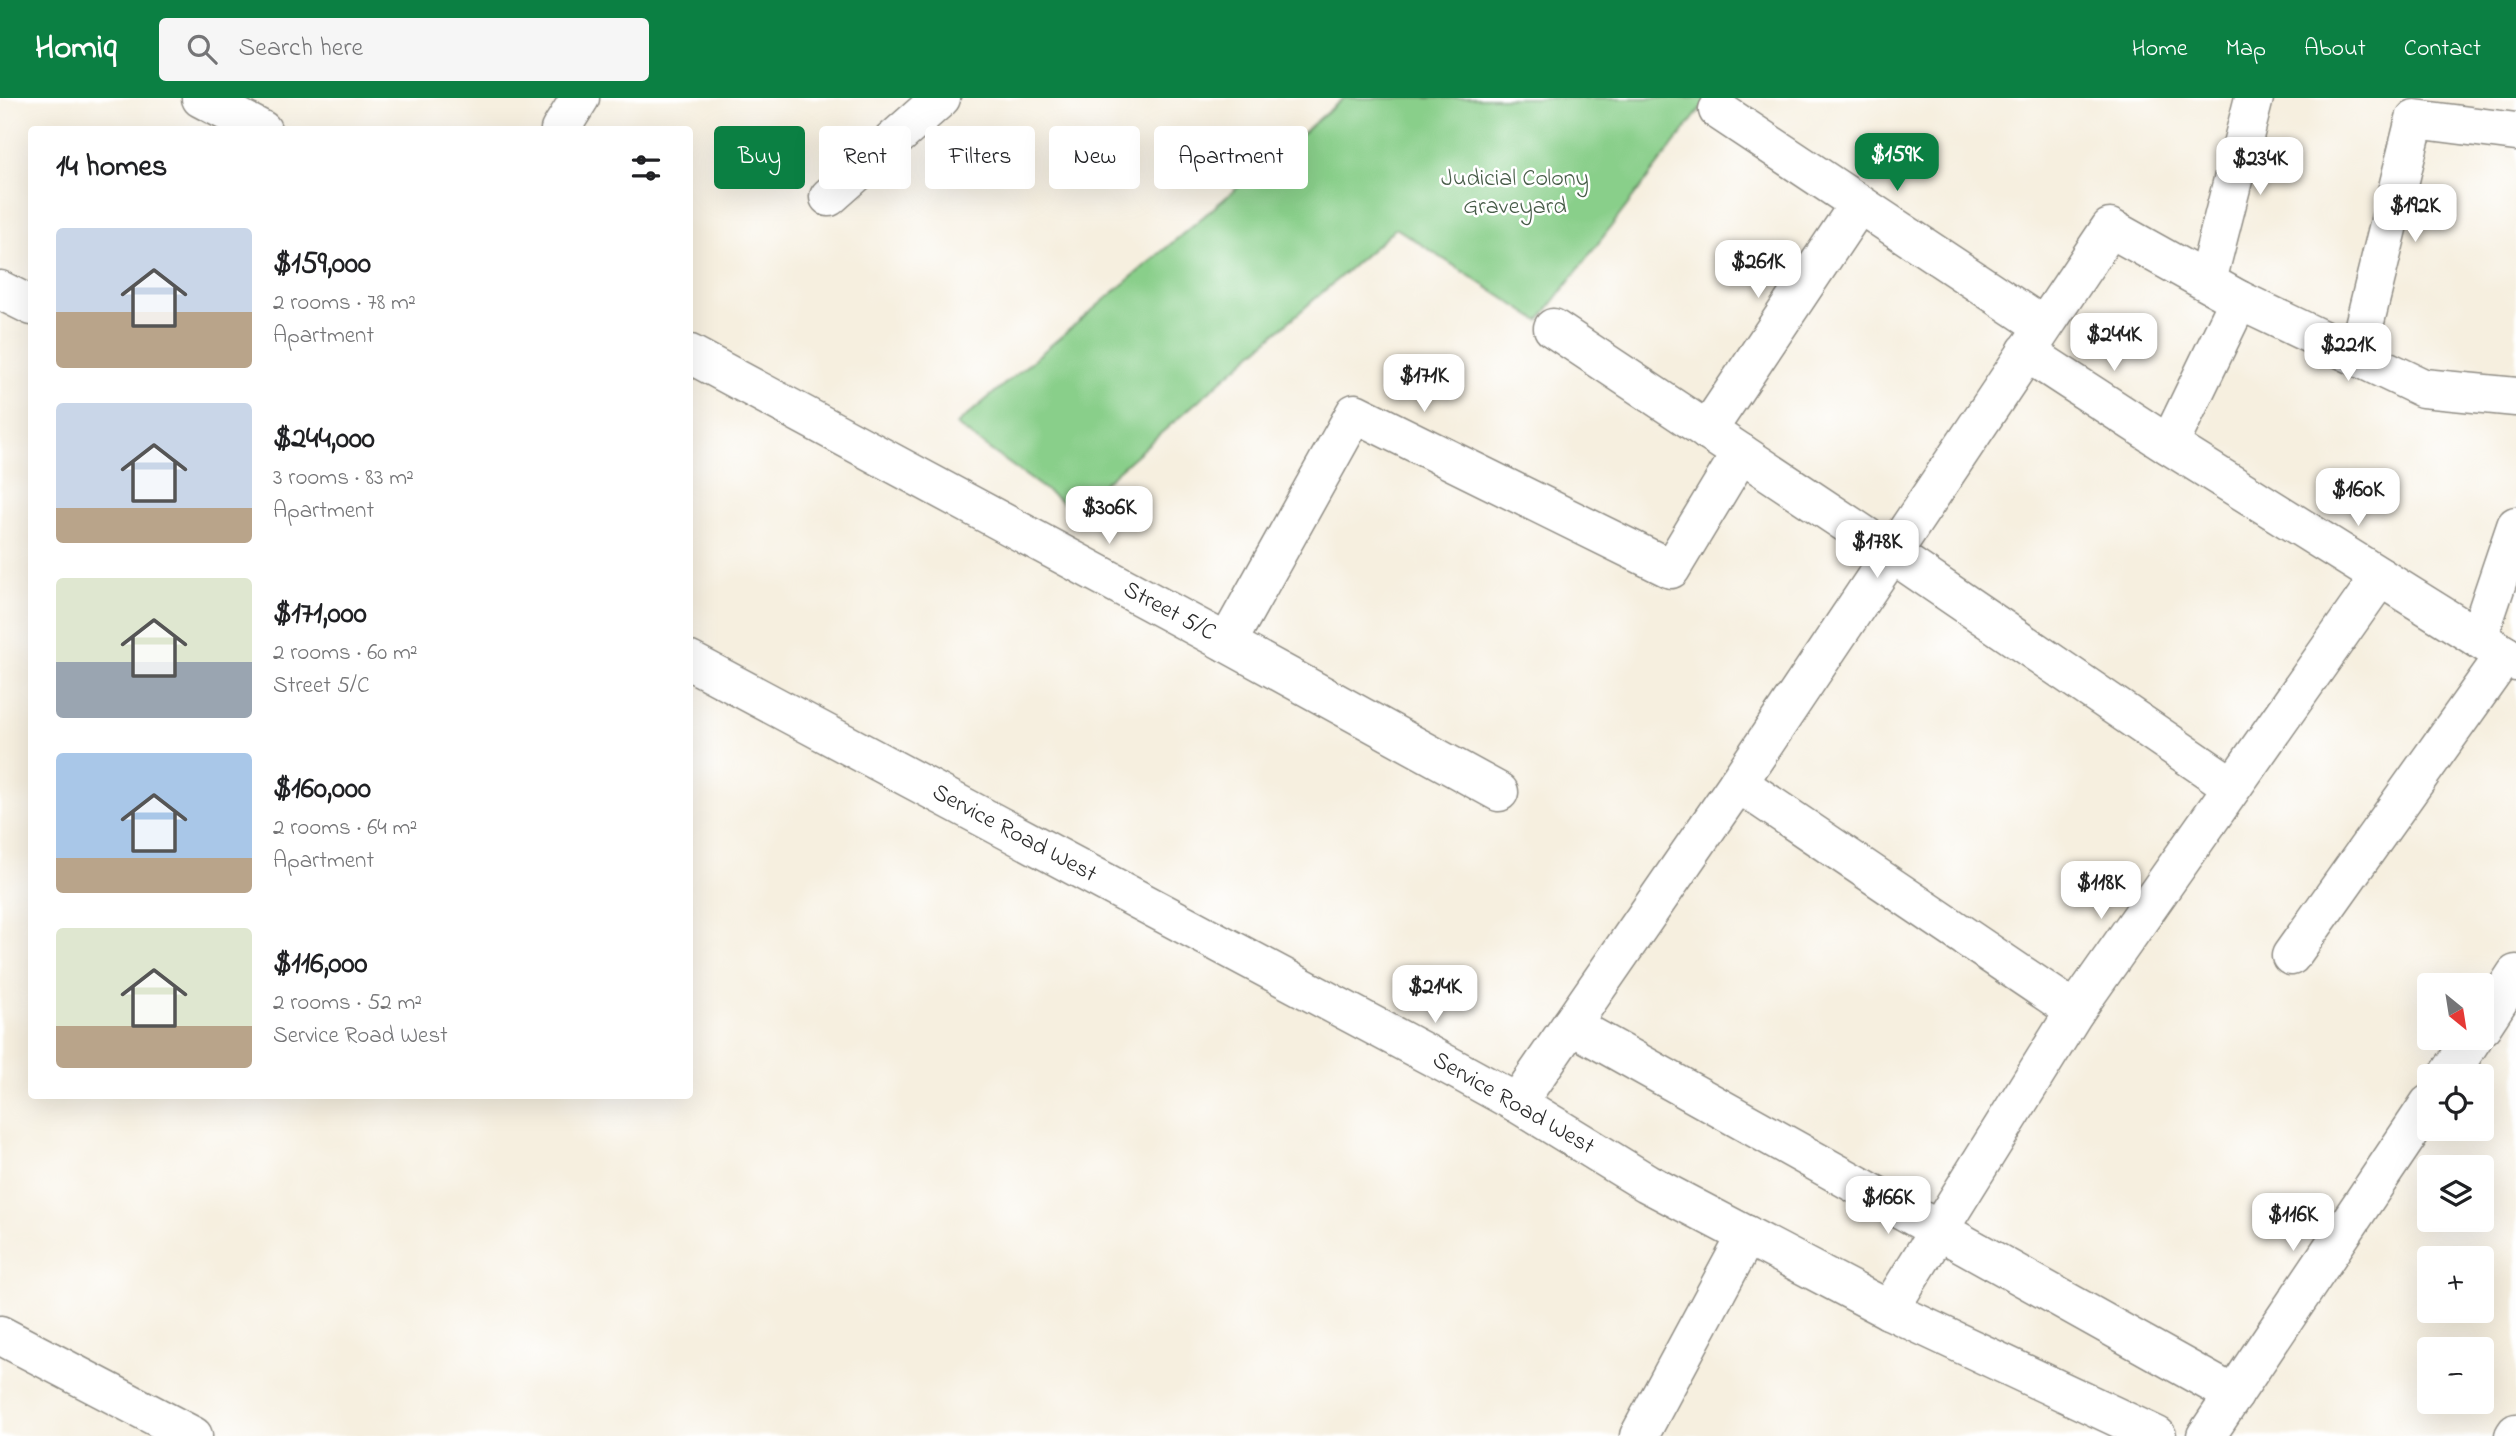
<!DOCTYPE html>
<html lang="en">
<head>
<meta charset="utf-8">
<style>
	body { margin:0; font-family:"Indie Flower",sans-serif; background:#f6f6f6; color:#202124; height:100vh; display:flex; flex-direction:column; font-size:26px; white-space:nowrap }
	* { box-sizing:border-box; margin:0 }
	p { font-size:23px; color:#757577 }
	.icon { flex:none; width:38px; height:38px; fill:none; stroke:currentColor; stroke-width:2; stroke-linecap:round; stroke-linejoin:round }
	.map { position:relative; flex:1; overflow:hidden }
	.details { position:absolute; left:28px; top:28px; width:665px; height:973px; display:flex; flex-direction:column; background:#fff; border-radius:7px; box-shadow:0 7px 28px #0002 }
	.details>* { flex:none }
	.top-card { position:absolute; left:714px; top:28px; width:665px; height:63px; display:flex; gap:14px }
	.needle { width:46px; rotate:150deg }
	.tools { position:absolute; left:2417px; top:875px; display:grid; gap:14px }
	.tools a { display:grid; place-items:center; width:77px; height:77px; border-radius:7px; background:#fff; box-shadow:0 7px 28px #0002; font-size:35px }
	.price { position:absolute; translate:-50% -60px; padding:0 16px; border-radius:14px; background:#fff; color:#222; font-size:23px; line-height:46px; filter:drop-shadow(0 2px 4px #0008) }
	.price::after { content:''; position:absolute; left:50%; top:42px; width:21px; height:16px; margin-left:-10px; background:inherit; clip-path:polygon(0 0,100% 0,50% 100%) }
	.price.on { background:#0b8043; color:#fff }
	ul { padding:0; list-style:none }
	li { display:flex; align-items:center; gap:21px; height:175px; padding:0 28px }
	li span { display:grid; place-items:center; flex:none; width:196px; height:140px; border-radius:7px; color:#555 }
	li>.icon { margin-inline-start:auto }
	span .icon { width:84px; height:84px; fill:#fffc; stroke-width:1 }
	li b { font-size:30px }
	h2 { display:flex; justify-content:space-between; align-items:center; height:84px; padding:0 28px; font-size:30px }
	.chip { padding:0 24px; border-radius:7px; background:#fff; box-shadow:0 7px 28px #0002; font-size:24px; line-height:63px }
	.chip.on { background:#0b8043; color:#fff }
	header { display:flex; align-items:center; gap:42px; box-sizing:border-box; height:98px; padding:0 35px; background:#0b8043; color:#fff }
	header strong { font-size:33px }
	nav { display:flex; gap:38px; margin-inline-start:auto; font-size:24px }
	.search { width:490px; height:63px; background:#f6f6f6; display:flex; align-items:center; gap:18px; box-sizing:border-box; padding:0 24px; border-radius:7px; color:#757577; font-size:26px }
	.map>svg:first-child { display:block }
	.green { fill:#89cf8a; stroke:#5a7d5a; stroke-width:2 }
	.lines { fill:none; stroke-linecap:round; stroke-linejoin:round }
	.minor-casing { stroke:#908d85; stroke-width:41 }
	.highway-casing { stroke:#908d85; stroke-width:41 }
	.minor { stroke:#fff; stroke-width:38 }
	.highway { stroke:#fff; stroke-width:38 }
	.labels { text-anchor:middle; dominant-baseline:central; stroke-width:5; stroke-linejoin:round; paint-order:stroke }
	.park-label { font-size:24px; fill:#475c48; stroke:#fff }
	.street-label { font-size:24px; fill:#2b2b2b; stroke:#fff }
</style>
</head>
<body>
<header>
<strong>Homiq</strong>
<div class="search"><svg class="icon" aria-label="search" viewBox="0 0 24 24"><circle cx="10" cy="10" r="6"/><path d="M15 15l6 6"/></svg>Search here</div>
<nav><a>Home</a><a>Map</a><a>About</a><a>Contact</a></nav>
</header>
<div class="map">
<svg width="2516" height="1338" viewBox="0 0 2516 1338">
	<rect width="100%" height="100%" fill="#fff"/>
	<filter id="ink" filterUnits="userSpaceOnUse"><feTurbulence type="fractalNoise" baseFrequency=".0143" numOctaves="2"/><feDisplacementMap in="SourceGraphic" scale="14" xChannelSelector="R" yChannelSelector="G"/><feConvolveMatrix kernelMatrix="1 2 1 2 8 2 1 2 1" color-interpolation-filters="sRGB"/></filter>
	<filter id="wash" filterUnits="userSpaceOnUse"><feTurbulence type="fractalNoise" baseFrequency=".00686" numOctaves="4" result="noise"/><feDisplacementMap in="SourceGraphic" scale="28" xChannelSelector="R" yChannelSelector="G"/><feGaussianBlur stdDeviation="1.57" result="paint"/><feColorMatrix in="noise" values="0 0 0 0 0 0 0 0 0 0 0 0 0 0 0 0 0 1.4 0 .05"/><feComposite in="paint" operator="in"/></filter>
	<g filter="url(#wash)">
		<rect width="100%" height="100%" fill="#f6efdf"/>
		<path class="green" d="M1344,0H1709L1539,223L1396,130L1073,412L956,327Z"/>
	</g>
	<g filter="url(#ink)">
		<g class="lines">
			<defs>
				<g id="minor">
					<path d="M201,0L262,32"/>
					<path d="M1718,12L2043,228"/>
					<path d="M560,32L580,0"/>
					<path d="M829,99L941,0"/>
					<path d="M2207,183L2254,0"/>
					<path d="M0,192L32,208"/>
					<path d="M1553,230L1891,455L2232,688"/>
					<path d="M2026,254L2169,347L2516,564"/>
					<path d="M690,256L1227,545L1499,694"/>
					<path d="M2357,256L2415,21L2516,34"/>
					<path d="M1707,333L1859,106"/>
					<path d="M2169,347L2239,202"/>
					<path d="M2478,540L2516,428"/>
					<path d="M1227,545L1355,315L1671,471L1741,355"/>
					<path d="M690,563L1459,973L1517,1005L1647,1085L1889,1212L2157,1338"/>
					<path d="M1738,685L2075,913"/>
					<path d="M2291,858L2505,557"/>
					<path d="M1571,927L2234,1297"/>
					<path d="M2482,928L2516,876"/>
					<path d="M2448,978L2473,940"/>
					<path d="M1517,1005L1738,685L2110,130L2239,202L2423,290L2516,299"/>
					<path d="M1889,1212L2075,913L2380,479"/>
					<path d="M2206,1338L2429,1006"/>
					<path d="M2514,1338L2516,1335"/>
				</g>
				<g id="highway">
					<path d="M0,1237L193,1338"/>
					<path d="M1639,1338L1747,1137"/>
				</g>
			</defs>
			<use href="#minor" class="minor-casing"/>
			<use href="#highway" class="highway-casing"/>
			<use href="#minor" class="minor"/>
			<use href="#highway" class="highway"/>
		</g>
	</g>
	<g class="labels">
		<g class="park-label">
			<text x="1515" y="81">Judicial Colony<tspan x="1515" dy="28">Graveyard</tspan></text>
		</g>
		<g class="street-label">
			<text transform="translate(1169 514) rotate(28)">Street 5/C</text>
			<text transform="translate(1014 736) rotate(28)">Service Road West</text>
			<text transform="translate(1513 1006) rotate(30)">Service Road West</text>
		</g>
	</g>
</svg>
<div class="tools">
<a><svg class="needle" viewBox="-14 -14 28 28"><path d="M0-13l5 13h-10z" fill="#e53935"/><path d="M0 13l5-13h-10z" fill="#757577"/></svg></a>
<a><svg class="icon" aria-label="locate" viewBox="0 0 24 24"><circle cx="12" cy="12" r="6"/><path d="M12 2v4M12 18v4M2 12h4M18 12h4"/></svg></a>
<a><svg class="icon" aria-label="layers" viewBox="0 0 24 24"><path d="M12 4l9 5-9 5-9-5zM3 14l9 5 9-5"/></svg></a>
<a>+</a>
<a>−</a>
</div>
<b class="price on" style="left:1897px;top:95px">$159K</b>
<b class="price" style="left:2260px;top:99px">$234K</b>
<b class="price" style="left:2415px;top:146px">$192K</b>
<b class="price" style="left:1758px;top:202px">$261K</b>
<b class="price" style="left:2114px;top:275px">$244K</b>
<b class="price" style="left:2348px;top:285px">$221K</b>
<b class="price" style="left:1424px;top:316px">$171K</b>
<b class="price" style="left:2358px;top:430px">$160K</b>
<b class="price" style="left:1109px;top:448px">$306K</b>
<b class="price" style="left:1877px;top:482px">$178K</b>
<b class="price" style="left:2101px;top:823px">$118K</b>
<b class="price" style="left:1435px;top:927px">$214K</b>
<b class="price" style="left:1888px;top:1138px">$166K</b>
<b class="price" style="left:2293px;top:1155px">$116K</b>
<div class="top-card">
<a class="chip on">Buy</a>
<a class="chip">Rent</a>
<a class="chip">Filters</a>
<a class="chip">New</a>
<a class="chip">Apartment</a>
</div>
<section class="details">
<h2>14 homes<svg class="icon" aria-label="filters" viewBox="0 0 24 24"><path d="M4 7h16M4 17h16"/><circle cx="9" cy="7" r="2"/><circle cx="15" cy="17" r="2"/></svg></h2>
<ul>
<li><span style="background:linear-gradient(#c9d6e8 60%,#b9a48a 0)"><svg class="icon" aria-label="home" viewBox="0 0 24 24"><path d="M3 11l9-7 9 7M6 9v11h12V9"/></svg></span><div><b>$159,000</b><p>2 rooms · 78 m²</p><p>Apartment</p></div></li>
<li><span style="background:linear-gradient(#c9d6e8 75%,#b9a48a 0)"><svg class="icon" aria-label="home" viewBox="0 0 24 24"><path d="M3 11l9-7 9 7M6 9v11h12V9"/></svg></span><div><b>$244,000</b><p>3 rooms · 83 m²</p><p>Apartment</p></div></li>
<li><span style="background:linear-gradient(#dfe7d0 60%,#9aa5b1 0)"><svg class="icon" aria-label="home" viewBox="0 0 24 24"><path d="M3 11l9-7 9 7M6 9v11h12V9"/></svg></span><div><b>$171,000</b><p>2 rooms · 60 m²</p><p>Street 5/C</p></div></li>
<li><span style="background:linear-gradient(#a9c7e8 75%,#b9a48a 0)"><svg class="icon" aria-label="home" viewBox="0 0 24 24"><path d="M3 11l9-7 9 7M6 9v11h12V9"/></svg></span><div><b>$160,000</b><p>2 rooms · 64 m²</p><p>Apartment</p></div></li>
<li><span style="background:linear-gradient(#dfe7d0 70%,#b9a48a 0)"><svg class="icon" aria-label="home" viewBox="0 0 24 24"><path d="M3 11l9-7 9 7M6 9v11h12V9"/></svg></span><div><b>$116,000</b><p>2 rooms · 52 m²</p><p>Service Road West</p></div></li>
</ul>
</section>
</div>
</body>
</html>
